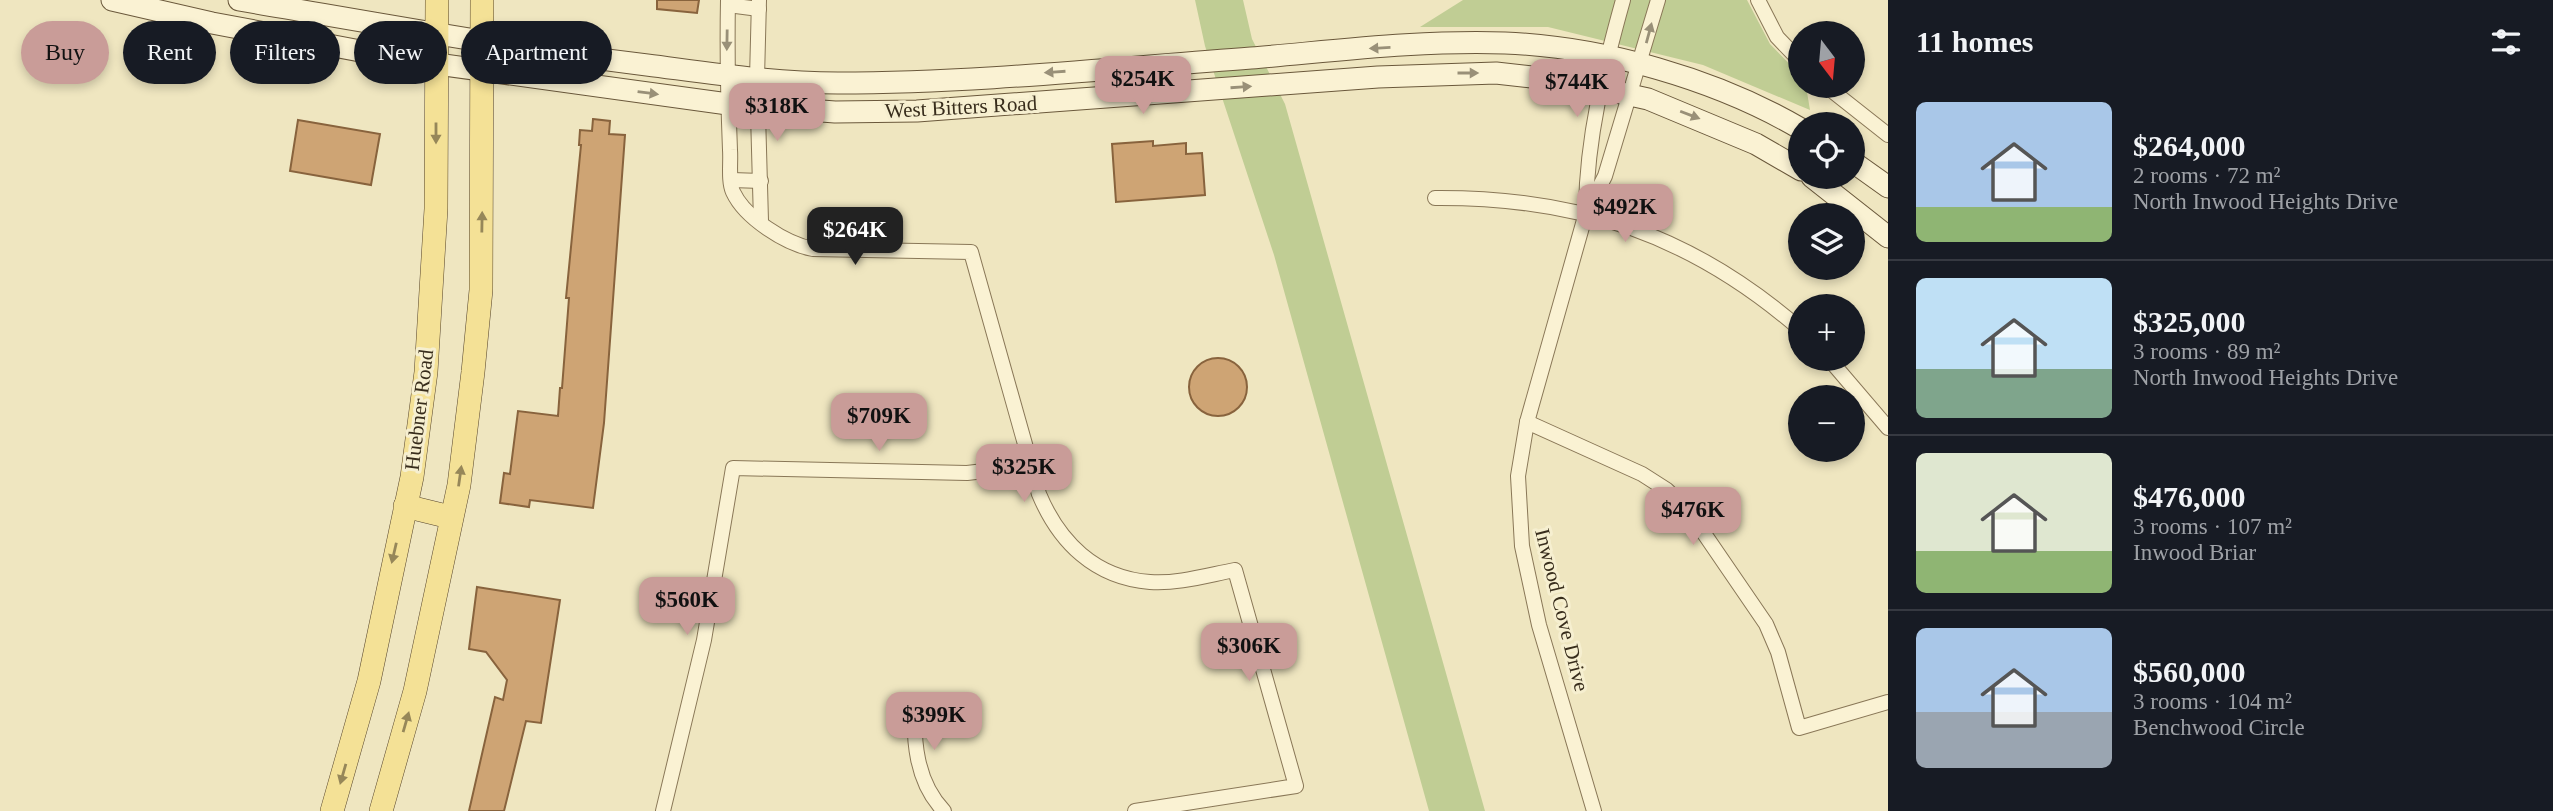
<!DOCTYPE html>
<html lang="en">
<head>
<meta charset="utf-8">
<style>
	body { margin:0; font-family:Georgia,serif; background:#20242c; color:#f1f3f6; height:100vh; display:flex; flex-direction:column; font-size:26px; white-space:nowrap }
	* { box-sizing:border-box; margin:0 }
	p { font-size:23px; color:#9ea1a6 }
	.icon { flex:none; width:38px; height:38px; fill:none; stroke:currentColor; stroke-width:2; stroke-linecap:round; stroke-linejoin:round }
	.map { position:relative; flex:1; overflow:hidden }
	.side { display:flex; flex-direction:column; background:#171b24; width:665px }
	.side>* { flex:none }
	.guide { position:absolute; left:21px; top:21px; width:665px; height:63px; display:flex; gap:14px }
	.needle { width:46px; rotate:164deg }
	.fabs { position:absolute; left:1788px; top:21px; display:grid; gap:14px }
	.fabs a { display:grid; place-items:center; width:77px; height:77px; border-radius:50%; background:#171b24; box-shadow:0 4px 10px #0003; font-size:35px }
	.price { position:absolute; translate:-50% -60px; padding:0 16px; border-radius:14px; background:#c99c98; color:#111; font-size:23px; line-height:46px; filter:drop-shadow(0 2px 4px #0008) }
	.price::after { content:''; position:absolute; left:50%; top:42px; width:21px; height:16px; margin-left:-10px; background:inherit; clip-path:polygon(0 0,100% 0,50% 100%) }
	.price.on { background:#222; color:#fff }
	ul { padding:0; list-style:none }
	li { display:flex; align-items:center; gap:21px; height:175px; padding:0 28px }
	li+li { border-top:2px solid #363941 }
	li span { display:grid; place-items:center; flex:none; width:196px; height:140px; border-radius:10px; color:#555 }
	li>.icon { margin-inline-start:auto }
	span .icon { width:84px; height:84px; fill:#fffc; stroke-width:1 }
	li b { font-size:30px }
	h2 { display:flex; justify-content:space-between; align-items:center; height:84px; padding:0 28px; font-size:30px }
	.pill { padding:0 24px; border-radius:32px; background:#171b24; box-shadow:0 4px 10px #0003; font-size:24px; line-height:63px }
	.pill.on { background:#c99c98; color:#111 }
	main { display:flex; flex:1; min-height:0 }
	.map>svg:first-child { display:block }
	.green { fill:#c0cd94 }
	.building { fill:#cea474; stroke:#88633d; stroke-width:2 }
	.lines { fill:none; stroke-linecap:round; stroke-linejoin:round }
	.minor-casing { stroke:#897757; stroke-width:16 }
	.secondary-casing { stroke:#6a583b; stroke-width:23 }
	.primary-casing { stroke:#56442c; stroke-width:24 }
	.minor { stroke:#faf2d3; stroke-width:14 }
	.secondary { stroke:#faf2d3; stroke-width:21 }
	.primary { stroke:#f4e196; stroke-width:23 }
	.oneway { fill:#999078 }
	.oneway2 { fill:#968759 }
	.labels { text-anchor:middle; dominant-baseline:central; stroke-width:6; stroke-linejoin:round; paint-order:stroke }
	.street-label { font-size:21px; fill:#382d1c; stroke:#f6efd0 }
</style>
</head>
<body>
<main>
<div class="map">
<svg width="1888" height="811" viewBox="0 0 1888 811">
	<rect width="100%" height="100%" fill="#efe6c0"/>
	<g class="green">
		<path d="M1195,0H1243L1252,39L1285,104L1485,811H1429L1274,255L1205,46Z"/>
		<path d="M1463,0H1747L1770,44L1801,76V86H1806L1810,110L1703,65L1548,27H1420Z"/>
	</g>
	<g class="building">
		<path d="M657,0H699L697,13L657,9Z"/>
		<path d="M593,119L610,121L609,134L625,135L604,423L593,508L530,500L529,507L500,503L504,473L510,474L518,411L558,416L560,388H562L569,298H566L581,145H579L580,130L592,131Z"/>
		<path d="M298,120L380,134L371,185L290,171Z"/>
		<path d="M1153,141V146L1186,143V154L1202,153L1205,195L1116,202L1112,144Z"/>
		<circle cx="1218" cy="387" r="29"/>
		<path d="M477,587L560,600L541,723L526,721L504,811H469L495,697L503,700L507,680L486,652L469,649Z"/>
	</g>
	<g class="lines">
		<defs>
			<g id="minor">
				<path d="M728,0C727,50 728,100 730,150C731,162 728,181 733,192C745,218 786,244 813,249L971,252L1039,494C1059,542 1095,578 1150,582C1178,584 1208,575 1235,570L1296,786L1135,811"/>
				<path d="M759,0L757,78L761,221"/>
				<path d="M1758,0L1777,37L1801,62"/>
				<path d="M728,5L759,9"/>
				<path d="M1826,86L1888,135"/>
				<path d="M732,180L761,181"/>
				<path d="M1435,198C1579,197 1692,235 1801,330"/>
				<path d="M1586,208C1587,137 1604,68 1623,0"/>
				<path d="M1829,359L1888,428"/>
				<path d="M1527,422L1642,474L1667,490L1688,510L1766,624L1778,652L1799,728L1888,702"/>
				<path d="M915,702C913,741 916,782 944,811"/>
				<path d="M663,811L704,640L733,468L967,473L1001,469L1029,460"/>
				<path d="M1594,811L1539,625L1522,546L1518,476L1527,422L1586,213L1605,176L1658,0"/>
			</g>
			<g id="secondary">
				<path d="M112,0L212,23L408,60L728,104L835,112L917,111L1378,77L1496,73L1567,81L1648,99L1756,144L1801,170"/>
				<path d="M239,0C375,23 510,48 647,65C710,73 774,83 838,83C974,83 1114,68 1251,58C1335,51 1421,40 1505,43C1603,47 1716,79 1801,129"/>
				<path d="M1853,162L1888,187"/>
				<path d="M1812,177L1888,237"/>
			</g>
			<g id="primary">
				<path d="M405,506L450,517"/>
				<path d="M332,811L369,681L412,477L426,372L436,209L437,0"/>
				<path d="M381,811L415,691L459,485L473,372L481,290L482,0"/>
			</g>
		</defs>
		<use href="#minor" class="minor-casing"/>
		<use href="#secondary" class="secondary-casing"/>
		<use href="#primary" class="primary-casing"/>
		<use href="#minor" class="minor"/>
		<use href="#secondary" class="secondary"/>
		<use href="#primary" class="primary"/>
	</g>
	<defs><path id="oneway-solid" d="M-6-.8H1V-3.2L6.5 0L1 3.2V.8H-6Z" transform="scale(1.75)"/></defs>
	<g class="oneway">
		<use href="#oneway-solid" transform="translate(1649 33) rotate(-75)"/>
		<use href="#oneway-solid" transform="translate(727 40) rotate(91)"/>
		<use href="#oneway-solid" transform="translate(1380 48) rotate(177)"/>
		<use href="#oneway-solid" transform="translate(1055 72) rotate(176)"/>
		<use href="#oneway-solid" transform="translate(1468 73)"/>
		<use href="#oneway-solid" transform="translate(1241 87) rotate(-4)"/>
		<use href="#oneway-solid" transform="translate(648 93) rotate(7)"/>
		<use href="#oneway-solid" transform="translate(1690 115) rotate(21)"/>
	</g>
	<g class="oneway2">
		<use href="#oneway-solid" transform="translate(436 133) rotate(90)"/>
		<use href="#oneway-solid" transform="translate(482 222) rotate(-89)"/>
		<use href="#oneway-solid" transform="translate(460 476) rotate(-82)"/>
		<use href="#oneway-solid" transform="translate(394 553) rotate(103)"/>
		<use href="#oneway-solid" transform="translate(406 722) rotate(-74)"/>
		<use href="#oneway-solid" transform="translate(343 774) rotate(106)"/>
	</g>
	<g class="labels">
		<g class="street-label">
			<text transform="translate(961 107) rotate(-3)">West Bitters Road</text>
			<text transform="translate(419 410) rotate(-83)">Huebner Road</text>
			<text transform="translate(1562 610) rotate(76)">Inwood Cove Drive</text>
		</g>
	</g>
</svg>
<div class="fabs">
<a><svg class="needle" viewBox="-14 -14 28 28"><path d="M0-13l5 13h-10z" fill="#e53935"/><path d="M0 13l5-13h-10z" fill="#9ea1a6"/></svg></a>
<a><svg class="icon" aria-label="locate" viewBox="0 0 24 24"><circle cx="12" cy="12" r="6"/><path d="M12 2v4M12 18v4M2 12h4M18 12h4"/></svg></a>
<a><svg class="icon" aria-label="layers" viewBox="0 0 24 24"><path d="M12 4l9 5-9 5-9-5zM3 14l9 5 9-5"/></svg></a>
<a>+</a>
<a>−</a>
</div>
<b class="price" style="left:1143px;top:116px">$254K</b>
<b class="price" style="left:1577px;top:119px">$744K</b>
<b class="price" style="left:777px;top:143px">$318K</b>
<b class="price" style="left:1625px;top:244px">$492K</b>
<b class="price on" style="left:855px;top:267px">$264K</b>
<b class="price" style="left:879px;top:453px">$709K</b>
<b class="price" style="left:1024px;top:504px">$325K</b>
<b class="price" style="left:1693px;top:547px">$476K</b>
<b class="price" style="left:687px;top:637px">$560K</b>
<b class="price" style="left:1249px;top:683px">$306K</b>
<b class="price" style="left:934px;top:752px">$399K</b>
<div class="guide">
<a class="pill on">Buy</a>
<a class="pill">Rent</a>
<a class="pill">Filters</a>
<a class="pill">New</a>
<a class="pill">Apartment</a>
</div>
</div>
<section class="side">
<h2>11 homes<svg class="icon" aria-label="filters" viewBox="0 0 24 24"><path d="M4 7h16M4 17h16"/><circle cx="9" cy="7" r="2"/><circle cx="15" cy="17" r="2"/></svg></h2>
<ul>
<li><span style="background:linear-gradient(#a9c7e8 75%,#8fb573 0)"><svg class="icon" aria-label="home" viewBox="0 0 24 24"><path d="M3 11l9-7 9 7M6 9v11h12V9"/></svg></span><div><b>$264,000</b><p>2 rooms · 72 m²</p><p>North Inwood Heights Drive</p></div></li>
<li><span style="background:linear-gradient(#bfe0f5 65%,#7fa58c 0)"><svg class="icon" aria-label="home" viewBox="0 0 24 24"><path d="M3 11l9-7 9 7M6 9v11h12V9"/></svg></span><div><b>$325,000</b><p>3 rooms · 89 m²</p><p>North Inwood Heights Drive</p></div></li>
<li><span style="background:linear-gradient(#dfe7d0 70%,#8fb573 0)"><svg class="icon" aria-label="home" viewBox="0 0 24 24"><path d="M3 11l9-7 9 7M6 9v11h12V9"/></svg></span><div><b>$476,000</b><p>3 rooms · 107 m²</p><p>Inwood Briar</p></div></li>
<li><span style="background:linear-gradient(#a9c7e8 60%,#9aa5b1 0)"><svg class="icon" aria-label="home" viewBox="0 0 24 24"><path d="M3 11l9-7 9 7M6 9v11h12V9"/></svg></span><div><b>$560,000</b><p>3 rooms · 104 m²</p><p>Benchwood Circle</p></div></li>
</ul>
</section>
</main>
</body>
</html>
